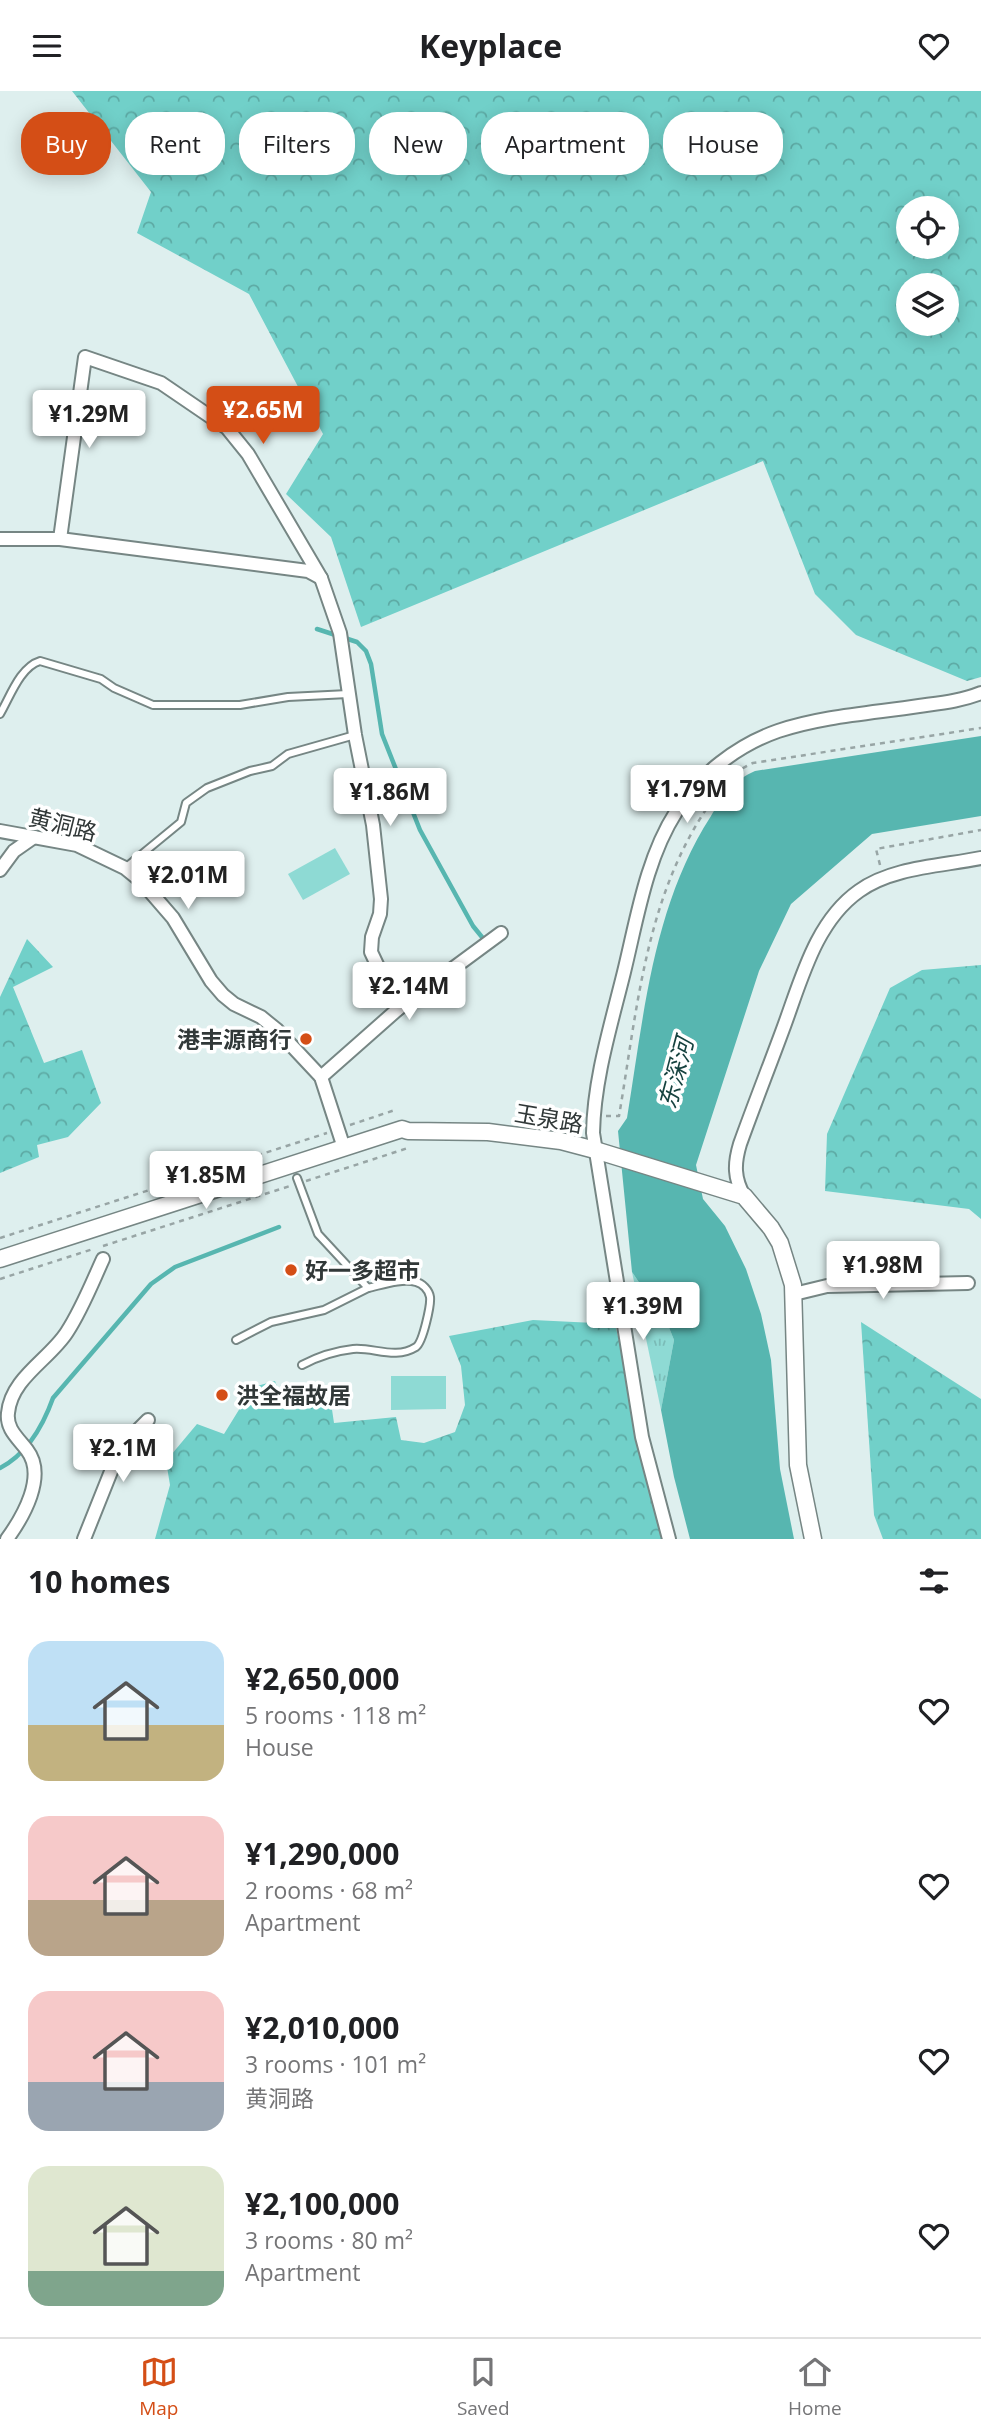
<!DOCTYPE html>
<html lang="en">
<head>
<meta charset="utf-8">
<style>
	body { margin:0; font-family:"Open Sans","Noto Sans SC",sans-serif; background:#f2f2f2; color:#202124; height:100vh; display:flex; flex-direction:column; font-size:26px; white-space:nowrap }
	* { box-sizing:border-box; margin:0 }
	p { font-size:23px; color:#757577 }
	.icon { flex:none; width:38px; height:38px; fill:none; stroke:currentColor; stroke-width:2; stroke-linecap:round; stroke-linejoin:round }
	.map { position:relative; height:1448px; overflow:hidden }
	.panel { display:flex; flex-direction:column; background:#fff; flex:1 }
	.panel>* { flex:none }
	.banner { position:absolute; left:21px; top:21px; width:940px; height:63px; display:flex; gap:14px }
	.buttons { position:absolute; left:896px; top:105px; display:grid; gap:14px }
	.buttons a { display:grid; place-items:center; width:63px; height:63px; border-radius:50%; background:#fff; box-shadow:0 4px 18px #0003; font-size:35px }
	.price { position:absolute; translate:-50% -60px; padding:0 16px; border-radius:7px; background:#fff; color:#222; font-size:23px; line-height:46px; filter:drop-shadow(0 2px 4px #0008) }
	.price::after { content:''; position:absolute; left:50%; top:42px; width:21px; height:16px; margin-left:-10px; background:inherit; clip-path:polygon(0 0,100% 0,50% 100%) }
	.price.selected { background:#d44e16; color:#fff }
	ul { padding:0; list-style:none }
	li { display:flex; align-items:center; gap:21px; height:175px; padding:0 28px }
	li span { display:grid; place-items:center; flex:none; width:196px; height:140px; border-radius:21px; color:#555 }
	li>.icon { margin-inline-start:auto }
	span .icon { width:84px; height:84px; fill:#fffc; stroke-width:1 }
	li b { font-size:30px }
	h2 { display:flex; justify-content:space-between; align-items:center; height:84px; padding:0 28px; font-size:30px }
	.chip { padding:0 24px; border-radius:28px; background:#fff; box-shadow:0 4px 18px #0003; font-size:24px; line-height:63px }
	.chip.selected { background:#d44e16; color:#fff }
	header { display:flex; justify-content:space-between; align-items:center; height:91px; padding:0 28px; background:#fff; font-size:32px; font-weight:700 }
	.dock { display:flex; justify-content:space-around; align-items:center; height:98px; border-top:2px solid #e0e0e0; background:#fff; font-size:19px; color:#757577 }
	.dock a { display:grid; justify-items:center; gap:4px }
	.dock .selected { color:#d44e16 }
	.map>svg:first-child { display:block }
	.grass { fill:#8edad4 }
	.forest { fill:url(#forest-crowns); fill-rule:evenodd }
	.park { fill:url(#park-tufts) }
	.water { fill:#57b6b0 }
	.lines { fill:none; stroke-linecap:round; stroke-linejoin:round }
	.stream { stroke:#57b6b0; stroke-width:4.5 }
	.service-casing { stroke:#768684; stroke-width:10 }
	.minor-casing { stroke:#768684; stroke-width:16 }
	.tertiary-casing { stroke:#768684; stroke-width:19 }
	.path { stroke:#98a5a5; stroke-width:2.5; stroke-dasharray:5 5; stroke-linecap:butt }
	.service { stroke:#fff; stroke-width:6 }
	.minor { stroke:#fff; stroke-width:12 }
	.tertiary { stroke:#fff; stroke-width:16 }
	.poi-dot { fill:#d44e16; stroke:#fff; stroke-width:2.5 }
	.labels { text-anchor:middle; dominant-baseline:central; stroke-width:7; stroke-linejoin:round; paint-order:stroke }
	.street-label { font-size:23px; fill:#313838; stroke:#fff }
	.poi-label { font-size:23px; font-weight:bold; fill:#313838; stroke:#fff; text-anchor:start }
	.water-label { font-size:24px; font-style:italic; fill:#16423f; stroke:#fff }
</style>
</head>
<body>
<header><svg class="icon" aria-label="menu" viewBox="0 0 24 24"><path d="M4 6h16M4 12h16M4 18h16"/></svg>Keyplace<svg class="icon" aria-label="heart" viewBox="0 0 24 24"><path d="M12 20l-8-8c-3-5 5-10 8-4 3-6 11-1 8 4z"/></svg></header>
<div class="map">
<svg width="981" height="1448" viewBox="0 0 981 1448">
	<defs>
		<pattern id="forest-crowns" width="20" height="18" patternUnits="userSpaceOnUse" patternTransform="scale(1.75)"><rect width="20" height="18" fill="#71d0c9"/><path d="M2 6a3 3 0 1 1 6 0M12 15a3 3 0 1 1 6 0" fill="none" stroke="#5daaa4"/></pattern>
		<pattern id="park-tufts" width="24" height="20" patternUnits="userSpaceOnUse" patternTransform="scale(1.75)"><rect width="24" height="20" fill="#8edad4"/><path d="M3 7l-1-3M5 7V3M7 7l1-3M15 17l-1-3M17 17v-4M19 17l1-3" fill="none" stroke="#7bbcb7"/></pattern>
	</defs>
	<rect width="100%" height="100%" fill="#deefee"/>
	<g class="grass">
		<path d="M335,757L350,783L303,809L288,783Z"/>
		<path d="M391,1285H446V1318L391,1319Z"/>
	</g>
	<g class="forest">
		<path d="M72,0H981V586L967,590L856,544L815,503L763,370L361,536L331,446L286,403L323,343L249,203L137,142L151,101ZM947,117V156H908V117ZM947,194V233H908V194Z"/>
		<path d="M27,848L53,876L13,896L44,972L82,959L101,1012L68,1046L37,1054L39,1066L0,1082V906Z"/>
		<path d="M981,874V1128L969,1118L825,1100L827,1043L890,897L922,879Z"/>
		<path d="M533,1229L615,1233L666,1448H155L170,1394L166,1370L197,1333L224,1343L253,1296L275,1290L281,1307L330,1305L334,1332L396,1326L401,1349L424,1352L455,1341L465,1314L461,1275L449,1245Z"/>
		<path d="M861,1231L981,1308V1448H883L874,1424Z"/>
	</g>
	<path class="park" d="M632,1181L668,1234L674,1249L661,1319Z"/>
	<path class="water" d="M981,645V725L872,743L791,813L759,880L696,1074L703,1108L725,1135L746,1178L761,1223L771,1269L780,1378L794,1448H690L674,1386L661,1319L674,1249L668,1234L632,1181L618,1040L627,1027C644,923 653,815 711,725C722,707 735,688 755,680Z"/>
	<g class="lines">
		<g class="stream">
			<path d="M317,538L357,551L366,560L371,573L382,643L420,739L473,835L486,851"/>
			<path d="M0,1377C27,1363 43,1335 53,1307L151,1193L175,1176L279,1136"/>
		</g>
		<defs>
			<g id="service">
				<path d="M0,623C10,606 20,576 40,570L101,588L114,597L153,614H240L288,606L348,603"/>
				<path d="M125,777L181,731L186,712L207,697L250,680L272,675L288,663L355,644"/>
				<path d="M297,1087L318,1143L368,1197C382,1194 402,1187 416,1191C422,1192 429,1199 430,1206C431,1214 423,1251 416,1256C395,1269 374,1256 353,1258C335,1260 317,1266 302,1274"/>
				<path d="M236,1249L271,1231L324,1219L368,1197"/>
			</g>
			<g id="minor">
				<path d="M0,448H60L308,480L321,487"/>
				<path d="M60,448L85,266L161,292L227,337L248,363L321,487L340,542L355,644L373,734L381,808L380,823L372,846L371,861L398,918"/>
				<path d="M0,740L77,754L125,777L141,790L173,827L211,890L223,904L234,913L261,926L277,939L321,986L344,1057"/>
				<path d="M0,779L14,760L34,746"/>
				<path d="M321,986L398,918L501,842"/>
				<path d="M744,1105C734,1087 734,1073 740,1053C754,1014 769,976 783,938C801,890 815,831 859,800C892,776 942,775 981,767"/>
				<path d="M794,1203L827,1195L968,1192"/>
				<path d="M7,1448C23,1426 47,1385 27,1359C18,1347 6,1338 8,1322C11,1287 50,1268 67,1241C82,1218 92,1192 103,1168"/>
				<path d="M84,1448L118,1363L125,1352L148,1329"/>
				<path d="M669,1448L642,1346L593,1042C594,988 611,934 624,881C637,828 646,768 676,721C698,684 738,654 778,640C823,625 873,622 919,615C940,612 961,610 981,602"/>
			</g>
			<path id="tertiary" d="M0,1168L402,1038L408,1040L488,1041L561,1050L595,1059L744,1105L771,1137L780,1152L793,1194L798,1374L813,1448"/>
		</defs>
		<use href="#service" class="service-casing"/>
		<use href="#minor" class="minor-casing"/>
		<use href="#tertiary" class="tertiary-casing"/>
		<g class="path">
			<path d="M880,774L876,758L981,739"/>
			<path d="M606,1025H619C637,920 645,811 705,720C717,700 731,681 753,672L981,637"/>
			<path d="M350,1034L395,1019"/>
			<path d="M306,1090L408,1057"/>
			<path d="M0,1147L327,1042"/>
			<path d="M103,1155L290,1095"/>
			<path d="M0,1188L93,1158"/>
		</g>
		<use href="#service" class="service"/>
		<use href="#minor" class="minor"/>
		<use href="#tertiary" class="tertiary"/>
	</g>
	<g class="poi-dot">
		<circle cx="306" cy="948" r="7"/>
		<circle cx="291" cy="1179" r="7"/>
		<circle cx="222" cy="1304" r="7"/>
	</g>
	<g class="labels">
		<g class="street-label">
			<text transform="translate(63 733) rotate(14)">黄洞路</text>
			<text transform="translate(549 1027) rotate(10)">玉泉路</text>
		</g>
		<g class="poi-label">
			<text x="292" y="948" text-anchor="end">港丰源商行</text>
			<text x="305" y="1179">好一多超市</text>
			<text x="236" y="1304">洪全福故居</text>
		</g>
		<g class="water-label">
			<text transform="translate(675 982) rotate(-75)">东深河</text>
		</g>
	</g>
</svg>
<div class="buttons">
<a><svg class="icon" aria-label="locate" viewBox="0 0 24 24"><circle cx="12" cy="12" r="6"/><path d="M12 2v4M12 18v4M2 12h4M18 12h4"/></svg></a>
<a><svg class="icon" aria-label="layers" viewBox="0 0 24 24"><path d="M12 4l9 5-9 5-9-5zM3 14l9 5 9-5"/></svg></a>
</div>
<b class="price selected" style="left:263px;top:355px">¥2.65M</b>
<b class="price" style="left:89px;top:359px">¥1.29M</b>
<b class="price" style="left:687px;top:734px">¥1.79M</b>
<b class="price" style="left:390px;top:737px">¥1.86M</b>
<b class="price" style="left:188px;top:820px">¥2.01M</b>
<b class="price" style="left:409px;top:931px">¥2.14M</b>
<b class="price" style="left:206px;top:1120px">¥1.85M</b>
<b class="price" style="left:883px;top:1210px">¥1.98M</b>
<b class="price" style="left:643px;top:1251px">¥1.39M</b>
<b class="price" style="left:123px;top:1393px">¥2.1M</b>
<div class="banner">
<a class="chip selected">Buy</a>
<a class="chip">Rent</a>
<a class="chip">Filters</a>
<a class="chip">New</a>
<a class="chip">Apartment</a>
<a class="chip">House</a>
</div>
</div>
<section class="panel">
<h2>10 homes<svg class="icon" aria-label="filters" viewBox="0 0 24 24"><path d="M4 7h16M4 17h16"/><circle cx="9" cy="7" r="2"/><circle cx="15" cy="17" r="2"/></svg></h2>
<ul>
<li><span style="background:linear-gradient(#bfe0f5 60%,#c2b280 0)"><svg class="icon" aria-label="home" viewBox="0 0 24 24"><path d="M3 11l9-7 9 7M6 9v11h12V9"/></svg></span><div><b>¥2,650,000</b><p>5 rooms · 118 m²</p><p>House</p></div><svg class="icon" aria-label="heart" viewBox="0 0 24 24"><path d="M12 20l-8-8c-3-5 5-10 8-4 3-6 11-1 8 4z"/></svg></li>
<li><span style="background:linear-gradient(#f6c9c9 60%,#b9a48a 0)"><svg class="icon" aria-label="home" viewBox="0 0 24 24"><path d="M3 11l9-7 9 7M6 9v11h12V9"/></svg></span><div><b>¥1,290,000</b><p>2 rooms · 68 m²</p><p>Apartment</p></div><svg class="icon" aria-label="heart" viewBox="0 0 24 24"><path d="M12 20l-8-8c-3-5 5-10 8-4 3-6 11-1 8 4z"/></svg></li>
<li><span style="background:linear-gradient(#f6c9c9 65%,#9aa5b1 0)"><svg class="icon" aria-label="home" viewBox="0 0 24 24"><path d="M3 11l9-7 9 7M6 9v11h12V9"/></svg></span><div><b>¥2,010,000</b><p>3 rooms · 101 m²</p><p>黄洞路</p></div><svg class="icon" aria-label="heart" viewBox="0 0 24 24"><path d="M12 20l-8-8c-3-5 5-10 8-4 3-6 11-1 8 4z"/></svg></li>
<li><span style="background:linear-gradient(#dfe7d0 75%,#7fa58c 0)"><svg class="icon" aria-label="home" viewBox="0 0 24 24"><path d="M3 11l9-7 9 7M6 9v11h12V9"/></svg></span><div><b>¥2,100,000</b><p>3 rooms · 80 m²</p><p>Apartment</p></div><svg class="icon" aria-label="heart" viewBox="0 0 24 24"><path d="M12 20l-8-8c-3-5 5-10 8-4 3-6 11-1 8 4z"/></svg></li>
</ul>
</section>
<nav class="dock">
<a class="selected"><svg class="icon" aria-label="map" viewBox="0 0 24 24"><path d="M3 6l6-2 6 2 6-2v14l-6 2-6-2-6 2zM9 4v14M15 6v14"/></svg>Map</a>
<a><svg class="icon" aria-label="saved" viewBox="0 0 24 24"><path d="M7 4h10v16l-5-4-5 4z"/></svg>Saved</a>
<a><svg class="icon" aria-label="home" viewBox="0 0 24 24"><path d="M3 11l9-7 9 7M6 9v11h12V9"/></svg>Home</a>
</nav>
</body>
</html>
